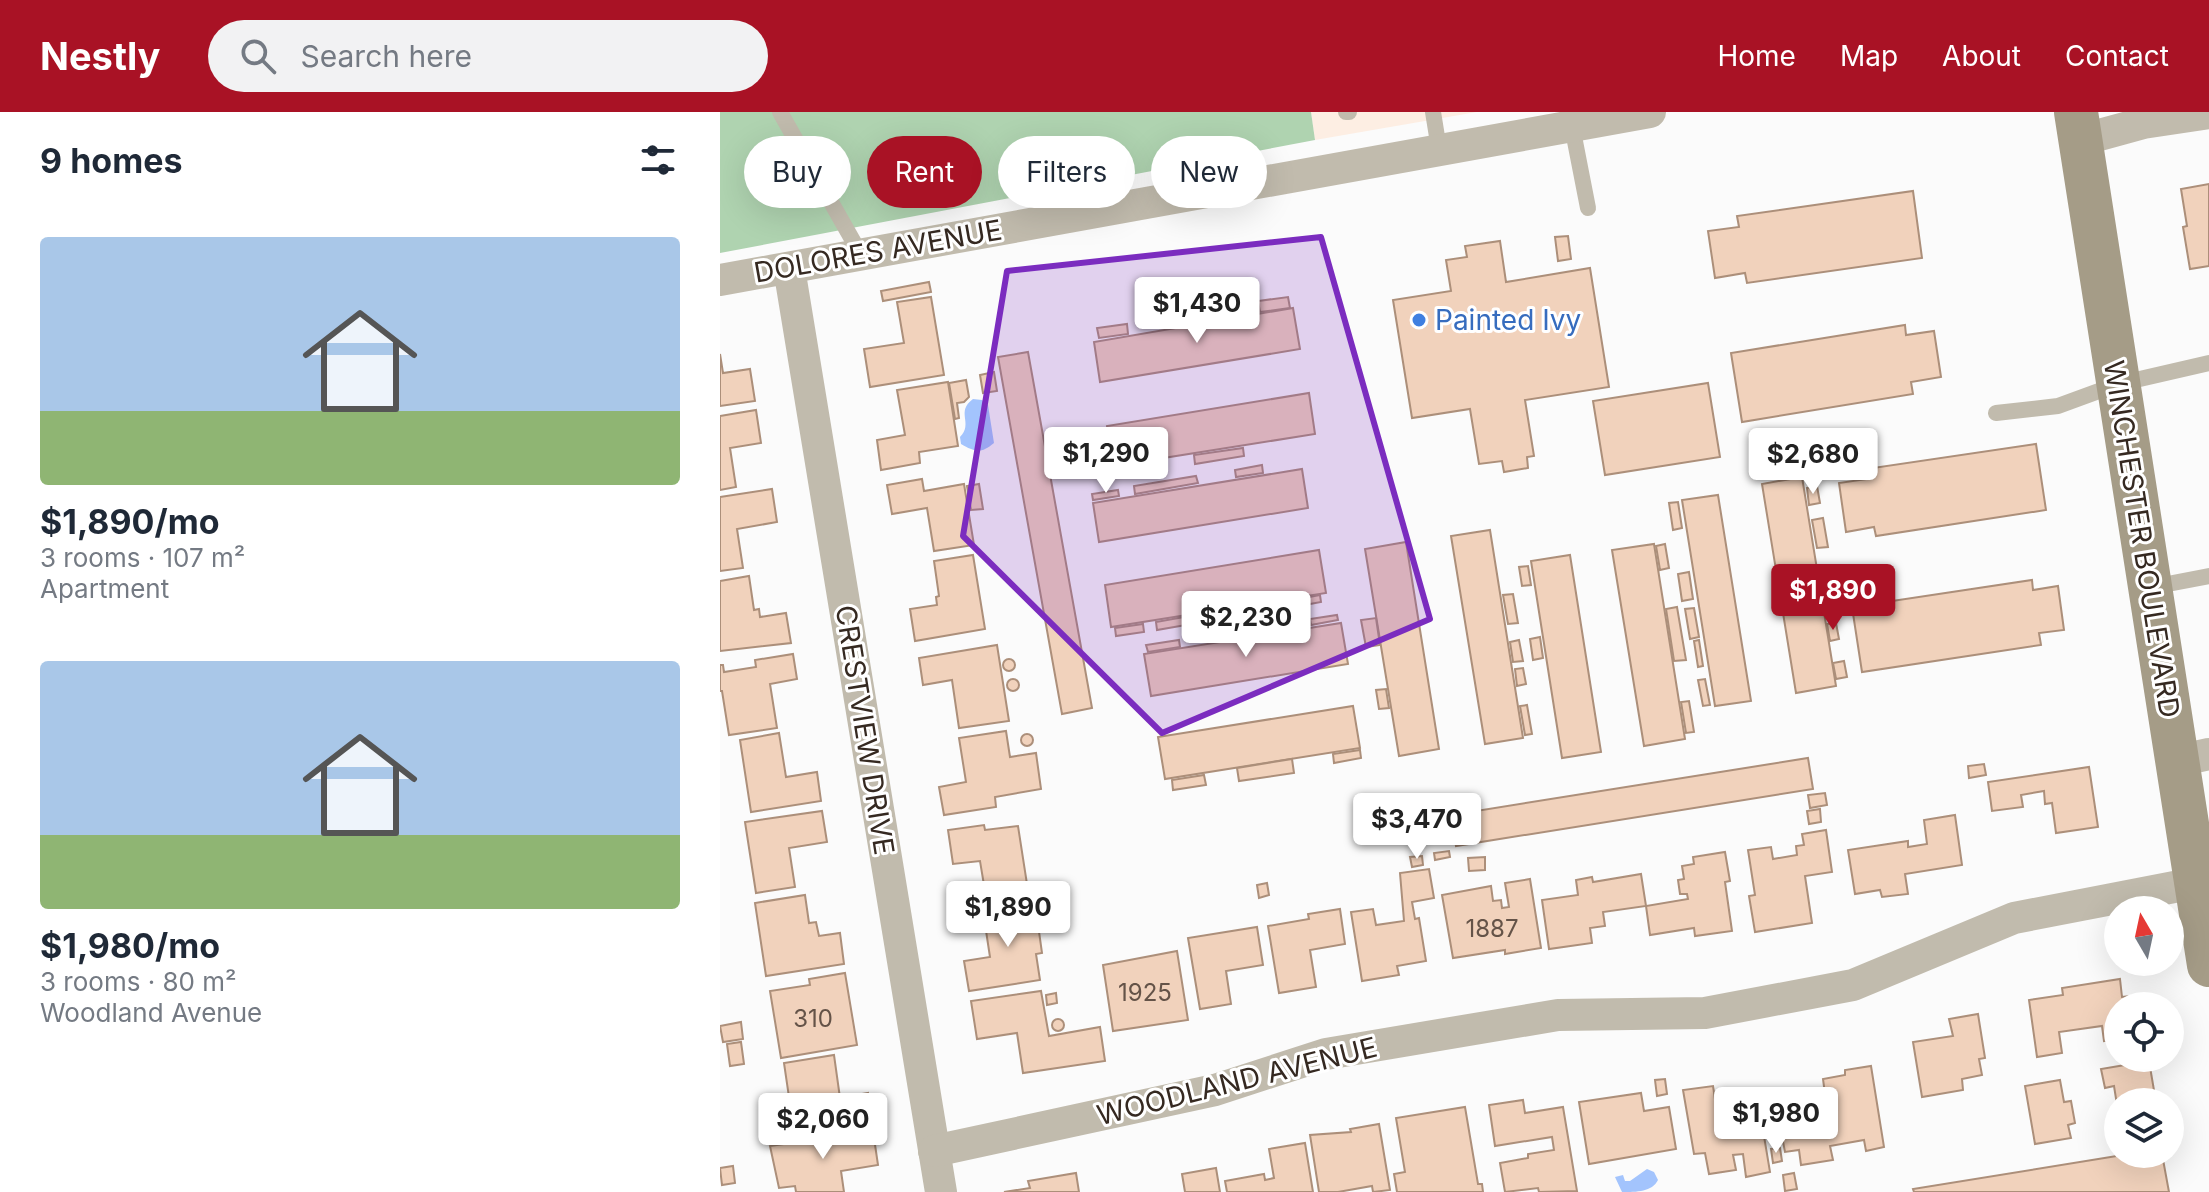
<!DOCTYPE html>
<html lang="en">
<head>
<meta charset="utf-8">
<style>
	body { margin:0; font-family:Inter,sans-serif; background:#f2f2f3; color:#1f2937; height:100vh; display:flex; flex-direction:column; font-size:30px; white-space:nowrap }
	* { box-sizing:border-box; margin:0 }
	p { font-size:26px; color:#747a83 }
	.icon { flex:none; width:44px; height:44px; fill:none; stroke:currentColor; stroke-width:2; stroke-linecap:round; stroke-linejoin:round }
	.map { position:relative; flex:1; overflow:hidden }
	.details { display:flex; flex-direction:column; background:#fff; width:720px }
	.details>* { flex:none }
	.guide { position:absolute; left:24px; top:24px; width:760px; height:72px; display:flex; gap:16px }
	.needle { width:52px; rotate:351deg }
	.fabs { position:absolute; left:1384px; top:784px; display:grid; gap:16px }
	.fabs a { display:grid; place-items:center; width:80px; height:80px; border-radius:50%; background:#fff; box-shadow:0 8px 32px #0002; font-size:40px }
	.price { position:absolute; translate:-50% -68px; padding:0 18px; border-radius:8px; background:#fff; color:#222; font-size:26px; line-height:52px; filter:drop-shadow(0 2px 4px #0008) }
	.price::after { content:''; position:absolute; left:50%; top:48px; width:24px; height:18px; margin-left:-12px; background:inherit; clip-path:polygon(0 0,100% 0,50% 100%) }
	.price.current { background:#a91225; color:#fff }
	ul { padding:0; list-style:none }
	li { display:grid; align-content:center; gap:16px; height:424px; padding:0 40px }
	li span { display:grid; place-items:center; height:248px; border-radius:8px; color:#555 }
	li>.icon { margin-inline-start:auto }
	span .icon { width:144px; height:144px; fill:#fffc; stroke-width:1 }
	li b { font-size:34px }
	h2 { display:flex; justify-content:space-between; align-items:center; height:96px; padding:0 40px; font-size:34px }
	.pill { padding:0 28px; border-radius:36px; background:#fff; box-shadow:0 8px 32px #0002; font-size:28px; line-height:72px }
	.pill.current { background:#a91225; color:#fff }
	header { display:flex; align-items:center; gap:48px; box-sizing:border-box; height:112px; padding:0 40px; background:#a91225; color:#fff }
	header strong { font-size:38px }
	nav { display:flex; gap:44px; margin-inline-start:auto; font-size:28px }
	.search { width:560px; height:72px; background:#f2f2f3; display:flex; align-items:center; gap:20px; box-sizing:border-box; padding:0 28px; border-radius:44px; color:#747a83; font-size:30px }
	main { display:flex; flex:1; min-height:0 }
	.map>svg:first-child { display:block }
	.built { fill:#fdeee3 }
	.green { fill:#afd3b0 }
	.water { fill:#a3c4fd }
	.building { fill:#f1d2bc; stroke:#ac8f7a; stroke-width:2 }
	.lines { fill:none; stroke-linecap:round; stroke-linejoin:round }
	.service { stroke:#c1bbad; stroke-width:16 }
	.minor { stroke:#c1bbad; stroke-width:32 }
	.secondary { stroke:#a59c87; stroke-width:44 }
	.marked { fill:#7b2cbf; fill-opacity:0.2; stroke:#7b2cbf; stroke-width:6; stroke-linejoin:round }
	.shop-dot { fill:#3f7fe0; stroke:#fff; stroke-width:3 }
	.labels { text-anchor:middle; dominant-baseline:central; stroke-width:6; stroke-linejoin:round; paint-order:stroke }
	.number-label { font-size:24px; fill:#645348 }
	.street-label { font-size:28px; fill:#352921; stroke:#fff }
	.shop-label { font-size:28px; fill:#366cbe; stroke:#fff; text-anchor:start }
</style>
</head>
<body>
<header>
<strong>Nestly</strong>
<div class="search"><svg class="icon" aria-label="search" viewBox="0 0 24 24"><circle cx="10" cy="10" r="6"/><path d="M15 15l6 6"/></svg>Search here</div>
<nav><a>Home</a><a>Map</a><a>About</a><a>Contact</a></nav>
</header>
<main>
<section class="details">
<h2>9 homes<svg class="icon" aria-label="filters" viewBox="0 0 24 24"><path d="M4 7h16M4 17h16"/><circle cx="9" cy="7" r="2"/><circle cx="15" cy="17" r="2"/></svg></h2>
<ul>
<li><span style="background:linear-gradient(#a9c7e8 70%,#8fb573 0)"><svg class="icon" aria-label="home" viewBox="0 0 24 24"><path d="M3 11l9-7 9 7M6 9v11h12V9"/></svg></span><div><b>$1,890/mo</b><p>3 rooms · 107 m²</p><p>Apartment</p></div></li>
<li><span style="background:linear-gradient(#a9c7e8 70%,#8fb573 0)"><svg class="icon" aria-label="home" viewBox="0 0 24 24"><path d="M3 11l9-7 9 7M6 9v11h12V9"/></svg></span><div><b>$1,980/mo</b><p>3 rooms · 80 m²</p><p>Woodland Avenue</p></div></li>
</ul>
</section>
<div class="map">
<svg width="1489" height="1080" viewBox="0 0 1489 1080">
	<rect width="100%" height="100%" fill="#fbfbfb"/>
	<path class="built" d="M591,0H757L595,28Z"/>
	<path class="green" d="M0,0H591L595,28L0,141Z"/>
	<g class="water">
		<path d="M253,287L262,288L268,293L274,331C261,342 255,340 241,332L240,325C254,311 235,300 253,287Z"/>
		<path d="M927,1057L934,1060L938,1068C932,1080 917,1080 902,1080L895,1065L903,1063L905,1069H910Z"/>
	</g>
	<g class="building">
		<path d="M1489,72V154L1470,157L1463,115L1467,114L1461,77Z"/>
		<path d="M1193,79L1202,146L1027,171L1025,161L995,166L988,119L1019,115L1017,104Z"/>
		<path d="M848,124L851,147L838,149L835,125Z"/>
		<path d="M780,129L786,170L870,156L889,275L805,288L814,344L807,345L808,356L784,360L782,349L759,352L750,297L692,306L673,188L731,179L726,148L747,145L745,134Z"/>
		<path d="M209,170L211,180L163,189L161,179Z"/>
		<path d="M211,185L224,263L150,275L144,237L184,231L177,190Z"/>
		<path d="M568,185L570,196L540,200L538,189Z"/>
		<path d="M501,191L503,206L443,215L440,200Z"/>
		<path d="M573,196L580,237L380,270L374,230Z"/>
		<path d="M407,212L408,222L379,226L377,216Z"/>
		<path d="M1185,213L1186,223L1214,219L1221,265L1191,270L1193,282L1022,310L1011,241Z"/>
		<path d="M308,240L372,596L342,602L278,245Z"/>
		<path d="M0,242L3,261L30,257L35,289L0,294Z"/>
		<path d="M274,260L277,279L263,281L260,263Z"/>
		<path d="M246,268L249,285L244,290L237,291L239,306L235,307L229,271Z"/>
		<path d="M228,270L238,334L199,340L200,351L161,358L157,328L185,323L177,278Z"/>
		<path d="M988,271L1000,345L885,363L873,289Z"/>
		<path d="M589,281L595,322L393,354L387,314Z"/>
		<path d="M36,298L41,331L10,336L16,375L0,378V304Z"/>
		<path d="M1316,332L1326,398L1156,424L1154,415L1126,420L1119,371L1147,367L1146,357Z"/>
		<path d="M523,336L524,344L475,352L474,343Z"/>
		<path d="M424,351L425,358L396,363L395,356Z"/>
		<path d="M542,353L543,361L516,365L515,358Z"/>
		<path d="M582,357L588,396L379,430L373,391Z"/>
		<path d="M476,364L478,371L415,382L414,374Z"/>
		<path d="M1082,365L1116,574L1076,581L1042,372Z"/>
		<path d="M202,367L204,379L244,372L254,433L214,439L207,396L172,402L167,373Z"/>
		<path d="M259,372L263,397L251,398L247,374Z"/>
		<path d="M1097,374L1100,391L1089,393L1087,376Z"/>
		<path d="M52,377L57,410L17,417L23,456L0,459V385Z"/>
		<path d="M398,378L399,384L373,388L372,382Z"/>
		<path d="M998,383L1031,589L995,594L962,388Z"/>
		<path d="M958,390L962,416L953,418L949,391Z"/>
		<path d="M1103,406L1108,435L1097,436L1092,408Z"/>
		<path d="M770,418L803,626L765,632L731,424Z"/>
		<path d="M686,430L719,637L679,644L645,437Z"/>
		<path d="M934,432L965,627L924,634L892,438Z"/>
		<path d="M945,432L949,456L940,458L936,434Z"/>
		<path d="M599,438L606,481L391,515L385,473Z"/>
		<path d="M253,443L265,517L195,529L190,497L217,493L216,485L219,484L214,449Z"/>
		<path d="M850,443L881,640L842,646L811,449Z"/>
		<path d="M808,454L811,473L802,474L799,455Z"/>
		<path d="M969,460L973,487L962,489L958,462Z"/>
		<path d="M29,464L34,498L39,497L40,505L66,501L71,531L0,539V469Z"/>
		<path d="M1312,468L1313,478L1338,474L1344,518L1319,521L1321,533L1142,560L1132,495Z"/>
		<path d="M1117,480L1119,495L1106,497L1103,482Z"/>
		<path d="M793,482L798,511L788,512L783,483Z"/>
		<path d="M600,483L601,490L574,495L573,488Z"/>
		<path d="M553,491L554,498L533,501L531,494Z"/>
		<path d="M957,495L966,548L954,549L946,497Z"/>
		<path d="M974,496L979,525L970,527L965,497Z"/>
		<path d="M617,503L618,508L591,513L590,507Z"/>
		<path d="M464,505L466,513L437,518L436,510Z"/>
		<path d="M656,506L660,533L646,535L641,508Z"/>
		<path d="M549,511L551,519L503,527L502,518Z"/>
		<path d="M621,511L628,552L431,584L424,542Z"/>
		<path d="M1116,511L1119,527L1110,529L1107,512Z"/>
		<path d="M423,512L424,520L396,524L395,516Z"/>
		<path d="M820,525L823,546L813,548L810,527Z"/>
		<path d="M459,528L460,535L428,540L426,533Z"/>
		<path d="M799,528L803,549L793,550L790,530Z"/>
		<path d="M979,528L983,554L978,555L974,529Z"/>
		<path d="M277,533L289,609L239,616L232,568L203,573L199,546Z"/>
		<path d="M73,542L77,567L50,572L57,616L9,623L2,579H0V553H3L4,560L36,555L35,548Z"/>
		<circle cx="289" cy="553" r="6"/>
		<path d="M1124,549L1127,565L1116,567L1113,551Z"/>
		<path d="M803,556L806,572L797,574L795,557Z"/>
		<circle cx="293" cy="573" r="6"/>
		<path d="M985,567L990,593L983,594L978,568Z"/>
		<path d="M666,577L669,596L659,597L656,578Z"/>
		<path d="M969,589L974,620L966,621L961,590Z"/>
		<path d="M807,593L812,622L805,623L800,594Z"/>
		<path d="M633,594L640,636L445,667L438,625Z"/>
		<path d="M286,619L290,645L316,641L321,677L275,685L276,695L224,703L219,675L246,670L239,626Z"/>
		<path d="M59,621L66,665L97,660L101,689L31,700L20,628Z"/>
		<circle cx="307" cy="628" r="6"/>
		<path d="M640,638L641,646L614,651L613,642Z"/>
		<path d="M1088,646L1093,677L736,734L731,703Z"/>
		<path d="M572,647L574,661L519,669L517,656Z"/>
		<path d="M1264,652L1266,663L1249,666L1248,654Z"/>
		<path d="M1369,655L1378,715L1336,721L1332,691L1325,692L1324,679L1301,683L1303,695L1272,699L1268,670Z"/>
		<path d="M484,663L486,673L453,678L452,668Z"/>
		<path d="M1105,681L1107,693L1090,696L1088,683Z"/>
		<path d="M1100,697L1101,710L1089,712L1087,699Z"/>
		<path d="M102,699L107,730L69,736L75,775L36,781L25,710Z"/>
		<path d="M1235,703L1242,753L1185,762L1188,782L1162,785L1160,778L1135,782L1128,738L1188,729V735L1207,732L1204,708Z"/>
		<path d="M716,708L719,730L691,734L688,712Z"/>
		<path d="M264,713L265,718L298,714L309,785L267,791L260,749L233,752L228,718Z"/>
		<path d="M1106,718L1112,760L1085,764L1092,811L1035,820L1029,784L1035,783L1028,738L1051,735L1053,747L1077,743L1076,734L1084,733L1082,722Z"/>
		<path d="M729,739L730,745L715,748L714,741Z"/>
		<path d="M1005,740L1010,769L1005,770L1012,819L975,824L974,816L930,823L926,794L968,787L967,782H960L958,768L964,767L962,754L974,752L973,745Z"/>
		<path d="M702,744L703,753L692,755L690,745Z"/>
		<path d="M765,745V758L749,759L748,746Z"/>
		<path d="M709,757L714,786L692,790L695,807L699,806L706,849L677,854L679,863L642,869L631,800L653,797L656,813L684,809L680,761Z"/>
		<path d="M921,762L926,794L883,800L885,814L870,816L872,831L829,837L822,788L858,783L856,768L872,765L873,770Z"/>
		<path d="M810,767L821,836L785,842V838L733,846L722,783L771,774L773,789L781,788L782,796L789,795L785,771Z"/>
		<path d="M547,771L549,783L539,786L537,773Z"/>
		<path d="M85,783L89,811L96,810L99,824L120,821L124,852L46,864L35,791Z"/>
		<path d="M315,791L322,841L316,842L320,868L249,879L244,849L270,845L263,799Z"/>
		<path d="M620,797L625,832L590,838L596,875L559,881L548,814L589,807L588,802Z"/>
		<path d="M537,815L543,853L506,859L511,892L480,897L468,826Z"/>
		<path d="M457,839L468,908L393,919L383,853Z"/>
		<path d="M125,861L137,933L61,946L50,879L90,873L89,867Z"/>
		<path d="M1400,867L1402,885L1418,883L1419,894H1398V927L1384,929L1382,914L1339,920L1342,941L1317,945L1309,888L1343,883L1342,876Z"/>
		<path d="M321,879L329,924L380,915L385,949L303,961L297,921L257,927L251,889Z"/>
		<path d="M336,881L337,891L327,893L326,883Z"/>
		<path d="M1258,902L1265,946L1259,947L1262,963L1242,967L1243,978L1202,985L1193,930L1233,924L1229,907Z"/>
		<circle cx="338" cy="913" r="6"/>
		<path d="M21,910L23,927L3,930L0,914Z"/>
		<path d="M21,930L24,952L10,954L7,932Z"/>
		<path d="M114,943L120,986L148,981L153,1011L116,1017L115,1009L74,1016L73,1011L63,1012L59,986L69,985L64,951Z"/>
		<path d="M1429,949L1436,990H1398V999L1394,974L1385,976L1381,957Z"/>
		<path d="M1151,954L1164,1035L1146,1039L1144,1028L1110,1034L1113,1048L1081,1053L1079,1038L1065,1040L1060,1014L1076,1011L1075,1005L1117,998L1116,989L1106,990L1103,967L1125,963V958Z"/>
		<path d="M945,967L947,982L937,984L935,968Z"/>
		<path d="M1340,968L1344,990L1351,989L1355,1011L1348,1013L1351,1026L1315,1032L1305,974Z"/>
		<path d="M993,974L997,1000L1015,997L1016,1003L1040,1000L1050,1060L1026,1065L1023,1042L1013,1043L1016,1058L989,1062L985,1041L974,1042L963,978Z"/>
		<path d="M921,981L924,999L949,995L956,1037L869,1052L859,990Z"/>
		<path d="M803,988L805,1001L843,995L857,1079L819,1080L818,1076L785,1080L780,1051L808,1046V1042L834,1038L832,1025L775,1034L769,993Z"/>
		<path d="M745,995L758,1072H762L763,1080H677L674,1062L685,1060L676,1006Z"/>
		<path d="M659,1012L670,1078L653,1080L652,1074L618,1080H599L590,1023L631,1020L630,1017Z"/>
		<path d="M153,1019L158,1053L121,1059L124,1080H76L75,1074L59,1076L50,1034Z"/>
		<path d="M585,1031L593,1080H507L505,1069L544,1062L545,1068L554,1066L549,1037Z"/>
		<path d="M1060,1036L1062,1049L1053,1051L1051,1037Z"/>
		<path d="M1409,1042H1442L1449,1080H1194L1193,1077Z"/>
		<path d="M13,1054L15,1071L2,1073L0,1056Z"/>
		<path d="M496,1056L500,1080H465L462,1062Z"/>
		<path d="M356,1061L359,1080H284L310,1076L308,1069Z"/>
		<path d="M1074,1061L1077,1077L1065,1079L1063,1063Z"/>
	</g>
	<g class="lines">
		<g class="service">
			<path d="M60,0L141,143"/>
			<path d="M626,0H629"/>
			<path d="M713,0L719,37"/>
			<path d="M852,14L868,96"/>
			<path d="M1276,301L1338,294L1398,272L1489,251"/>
			<path d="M1432,475L1489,464"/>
		</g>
		<g class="minor">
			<path d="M1361,28L1423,11L1489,1"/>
			<path d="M69,156L221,1080"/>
			<path d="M0,168L930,0"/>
			<path d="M1457,649L1489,642"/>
			<path d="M214,1039L495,978L606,942L838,903L985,901L1133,873L1294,806L1475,771"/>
		</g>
		<path class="secondary" d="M1356,0L1489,853"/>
	</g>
	<path class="marked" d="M601,125L710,507L442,621L243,424L287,159Z"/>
	<circle class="shop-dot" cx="699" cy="208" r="8"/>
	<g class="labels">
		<g class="number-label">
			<text x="772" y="816">1887</text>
			<text x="425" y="880">1925</text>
			<text x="93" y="906">310</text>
		</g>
		<g class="street-label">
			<text transform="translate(158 139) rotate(-10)">DOLORES AVENUE</text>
			<text transform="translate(1422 427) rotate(81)">WINCHESTER BOULEVARD</text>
			<text transform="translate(145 618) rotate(81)">CRESTVIEW DRIVE</text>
			<text transform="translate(517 969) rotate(-14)">WOODLAND AVENUE</text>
		</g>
		<g class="shop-label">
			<text x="715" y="208">Painted Ivy</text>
		</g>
	</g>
</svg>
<div class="fabs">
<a><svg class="needle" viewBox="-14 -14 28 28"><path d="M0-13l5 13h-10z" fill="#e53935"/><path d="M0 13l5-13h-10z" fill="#747a83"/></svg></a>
<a><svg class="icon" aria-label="locate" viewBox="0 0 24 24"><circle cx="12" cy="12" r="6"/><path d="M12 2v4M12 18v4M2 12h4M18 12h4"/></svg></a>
<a><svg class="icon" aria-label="layers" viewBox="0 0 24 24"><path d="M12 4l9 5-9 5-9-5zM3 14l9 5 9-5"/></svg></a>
</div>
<b class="price" style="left:477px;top:233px">$1,430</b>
<b class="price" style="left:386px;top:383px">$1,290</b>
<b class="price" style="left:1093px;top:384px">$2,680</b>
<b class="price current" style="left:1113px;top:520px">$1,890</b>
<b class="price" style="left:526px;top:547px">$2,230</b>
<b class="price" style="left:697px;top:749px">$3,470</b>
<b class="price" style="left:288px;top:837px">$1,890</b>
<b class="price" style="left:1056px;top:1043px">$1,980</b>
<b class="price" style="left:103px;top:1049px">$2,060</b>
<div class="guide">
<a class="pill">Buy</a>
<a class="pill current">Rent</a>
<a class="pill">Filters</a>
<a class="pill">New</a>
</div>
</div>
</main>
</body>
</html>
